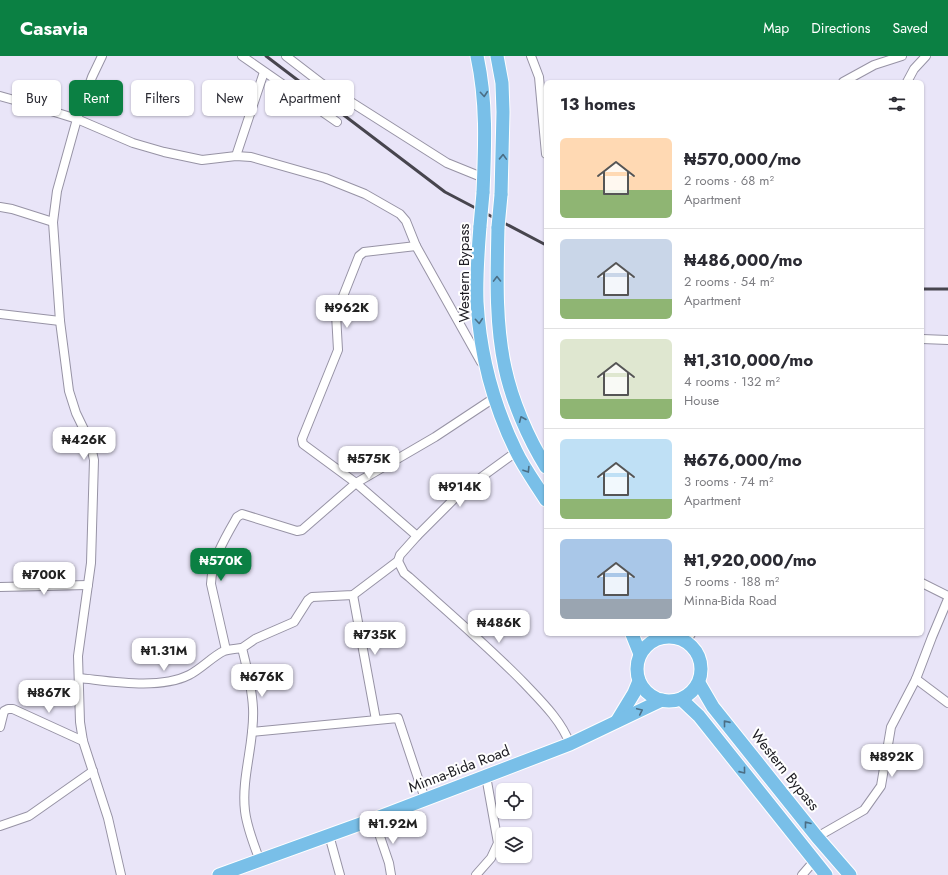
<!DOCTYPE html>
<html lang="en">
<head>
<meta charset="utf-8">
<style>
	body { margin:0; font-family:Jost,sans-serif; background:#f2f2f3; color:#2b2b33; height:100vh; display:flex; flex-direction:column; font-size:15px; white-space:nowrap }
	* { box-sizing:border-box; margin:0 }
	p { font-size:13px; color:#7c7c81 }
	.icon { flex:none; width:22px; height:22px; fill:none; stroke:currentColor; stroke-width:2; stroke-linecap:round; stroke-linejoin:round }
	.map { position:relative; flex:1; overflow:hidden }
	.drawer { position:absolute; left:544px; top:24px; width:380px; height:556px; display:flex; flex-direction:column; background:#fff; border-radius:6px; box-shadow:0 1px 3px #0004 }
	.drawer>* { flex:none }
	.guide { position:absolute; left:12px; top:24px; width:380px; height:36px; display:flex; gap:8px }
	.tools { position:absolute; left:496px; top:727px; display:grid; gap:8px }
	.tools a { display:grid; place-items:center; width:36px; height:36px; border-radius:6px; background:#fff; box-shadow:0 1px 3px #0004; font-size:20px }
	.price { position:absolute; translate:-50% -34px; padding:0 9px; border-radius:8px; background:#fff; color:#222; font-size:13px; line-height:26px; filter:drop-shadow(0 1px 2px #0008) }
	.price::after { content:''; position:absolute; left:50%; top:24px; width:12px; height:9px; margin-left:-6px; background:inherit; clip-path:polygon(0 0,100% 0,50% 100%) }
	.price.on { background:#0b8043; color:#fff }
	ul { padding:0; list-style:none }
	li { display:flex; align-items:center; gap:12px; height:100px; padding:0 16px }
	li+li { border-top:1px solid #e1e1e2 }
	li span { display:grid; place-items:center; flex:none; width:112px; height:80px; border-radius:6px; color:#555 }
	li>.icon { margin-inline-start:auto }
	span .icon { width:48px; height:48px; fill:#fffc; stroke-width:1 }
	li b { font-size:17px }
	h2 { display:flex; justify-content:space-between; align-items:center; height:48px; padding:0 16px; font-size:17px }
	.tag { padding:0 14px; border-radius:6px; background:#fff; box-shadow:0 1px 3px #0004; font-size:14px; line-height:36px }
	.tag.on { background:#0b8043; color:#fff }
	header { display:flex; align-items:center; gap:24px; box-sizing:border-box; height:56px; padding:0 20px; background:#0b8043; color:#fff }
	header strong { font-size:19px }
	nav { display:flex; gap:22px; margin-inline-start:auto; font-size:14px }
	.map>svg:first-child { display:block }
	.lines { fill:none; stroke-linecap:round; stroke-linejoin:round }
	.minor-casing { stroke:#9793a5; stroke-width:10 }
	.primary-casing { stroke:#fff; stroke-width:15 }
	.minor { stroke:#fff; stroke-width:8 }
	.primary { stroke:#79bfe8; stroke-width:13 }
	.rail { stroke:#47454e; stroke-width:3 }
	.primary-bridge-casing { stroke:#fff; stroke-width:15; stroke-linecap:butt }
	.primary-bridge { stroke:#79bfe8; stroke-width:13 }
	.oneway { stroke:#4b6e85 }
	.labels { text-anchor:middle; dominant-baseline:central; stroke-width:4; stroke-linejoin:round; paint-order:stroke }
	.street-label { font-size:15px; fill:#1d1c22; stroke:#fff }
</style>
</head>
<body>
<header>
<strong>Casavia</strong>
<nav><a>Map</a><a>Directions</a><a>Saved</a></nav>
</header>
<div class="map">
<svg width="948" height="819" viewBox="0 0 948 819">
	<rect width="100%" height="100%" fill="#e9e5f8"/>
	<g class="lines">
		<defs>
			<g id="minor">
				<path d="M102,0L92,21L77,63L57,135L53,166L60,265L69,335L76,357L90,386L94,404L91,507L78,600L80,666L83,685L108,762L121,819"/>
				<path d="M242,0L337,66"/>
				<path d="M286,0L321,27L447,107L484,122"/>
				<path d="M531,0L539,21L546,98"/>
				<path d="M843,26L874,9L902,0"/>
				<path d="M907,26L914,13L926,0"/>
				<path d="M0,40L32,49L77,63L133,87L164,96L202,104L236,100L251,101L325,122L365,138L400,158L406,165L416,190L481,306"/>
				<path d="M236,100L264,16"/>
				<path d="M0,151L12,153L53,166"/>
				<path d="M416,190L364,196L359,200L336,258L338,294L302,383L303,388L356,427L417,480"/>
				<path d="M0,258L60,265"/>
				<path d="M922,283L948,284"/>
				<path d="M398,505L404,517L409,521C448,556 488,590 524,627C541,645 561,664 570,688"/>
				<path d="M922,527L948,540"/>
				<path d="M0,531L88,529"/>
				<path d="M353,539L376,664"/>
				<path d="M686,585L691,578"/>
				<path d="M226,594L211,528C212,503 225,482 237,461L242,458L297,475L302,474L356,427L435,381L494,342"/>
				<path d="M79,622C110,625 159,634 189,619C201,613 213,600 224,595C230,593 236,593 242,592"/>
				<path d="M916,623L948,647"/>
				<path d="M0,671L4,655L8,653H13L83,685"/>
				<path d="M252,676L398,662L425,743"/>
				<path d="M374,763L389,807L391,819"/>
				<path d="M0,770L29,760L93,715"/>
				<path d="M329,779L340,819"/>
				<path d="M817,781L864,754L881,730L891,671L916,623L932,581L948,543"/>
				<path d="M260,805C254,789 247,772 245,755C241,721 255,686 253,652C252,631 247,612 242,592L255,583L294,566L308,544L312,541L353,539L398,505L400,499L417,480L461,436L516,396"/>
				<path d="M476,819L491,802L498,787L486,720"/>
				<path d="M802,819L815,804"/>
			</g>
			<g id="primary">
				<path d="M477,0C487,46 485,90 483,137"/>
				<path d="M497,0L502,27L503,56L501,139"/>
				<path d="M480,170C478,195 476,220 477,246C480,298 493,348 516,395C524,412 536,428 546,444"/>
				<path d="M498,171C497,218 495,266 505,312C512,345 528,382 546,411"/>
				<path d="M632,578L640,598"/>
				<circle cx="669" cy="613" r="32"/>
				<path d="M699,627L713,651L817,781L850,819"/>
				<path d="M681,643L699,660L826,819"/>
				<path d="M617,665L634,637L639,625"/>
				<path d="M219,819L374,763L570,688L662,644"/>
			</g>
		</defs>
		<use href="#minor" class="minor-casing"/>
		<use href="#primary" class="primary-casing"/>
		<use href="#minor" class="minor"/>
		<use href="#primary" class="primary"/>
		<g class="rail">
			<path d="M266,0L445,136L546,189"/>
			<path d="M922,233H948"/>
		</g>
		<defs>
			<g id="primary-bridge">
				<path d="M480,170L483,137"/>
				<path d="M498,171L501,139"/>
			</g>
		</defs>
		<use href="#primary-bridge" class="primary-bridge-casing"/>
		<use href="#primary-bridge" class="primary-bridge"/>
	</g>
	<defs><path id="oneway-chevron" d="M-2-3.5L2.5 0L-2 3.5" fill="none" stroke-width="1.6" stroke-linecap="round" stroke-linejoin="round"/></defs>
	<g class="oneway">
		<use href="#oneway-chevron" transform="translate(484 38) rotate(85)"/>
		<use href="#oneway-chevron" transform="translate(503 101) rotate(-88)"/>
		<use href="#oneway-chevron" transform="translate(497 223) rotate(-91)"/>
		<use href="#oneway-chevron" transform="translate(479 265) rotate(85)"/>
		<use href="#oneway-chevron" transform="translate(522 363) rotate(-113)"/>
		<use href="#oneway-chevron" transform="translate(527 414) rotate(58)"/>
		<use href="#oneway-chevron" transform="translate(640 655) rotate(-25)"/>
		<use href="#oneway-chevron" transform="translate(726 667) rotate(-129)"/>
		<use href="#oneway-chevron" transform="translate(743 715) rotate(51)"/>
		<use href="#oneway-chevron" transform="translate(807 768) rotate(-128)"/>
	</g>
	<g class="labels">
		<g class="street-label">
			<text transform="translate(464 217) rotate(-90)">Western Bypass</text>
			<text transform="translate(459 713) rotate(-21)">Minna-Bida Road</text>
			<text transform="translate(785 714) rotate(51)">Western Bypass</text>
		</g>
	</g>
</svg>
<div class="tools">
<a><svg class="icon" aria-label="locate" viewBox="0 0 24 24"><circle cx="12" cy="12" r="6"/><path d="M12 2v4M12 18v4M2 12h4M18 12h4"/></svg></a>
<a><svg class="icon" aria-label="layers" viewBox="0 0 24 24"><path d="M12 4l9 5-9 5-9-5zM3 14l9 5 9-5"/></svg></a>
</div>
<b class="price" style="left:347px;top:273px">₦962K</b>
<b class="price" style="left:84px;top:405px">₦426K</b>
<b class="price" style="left:369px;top:424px">₦575K</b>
<b class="price" style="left:460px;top:452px">₦914K</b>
<b class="price on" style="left:221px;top:526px">₦570K</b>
<b class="price" style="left:44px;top:540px">₦700K</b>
<b class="price" style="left:499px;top:588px">₦486K</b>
<b class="price" style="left:375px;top:600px">₦735K</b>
<b class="price" style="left:164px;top:616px">₦1.31M</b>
<b class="price" style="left:262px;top:642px">₦676K</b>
<b class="price" style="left:49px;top:658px">₦867K</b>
<b class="price" style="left:892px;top:722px">₦892K</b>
<b class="price" style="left:393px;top:789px">₦1.92M</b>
<div class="guide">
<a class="tag">Buy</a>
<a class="tag on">Rent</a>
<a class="tag">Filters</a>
<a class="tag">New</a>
<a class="tag">Apartment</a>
</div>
<section class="drawer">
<h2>13 homes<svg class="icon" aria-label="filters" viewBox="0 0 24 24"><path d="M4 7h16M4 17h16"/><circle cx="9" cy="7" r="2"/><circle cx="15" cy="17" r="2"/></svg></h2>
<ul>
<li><span style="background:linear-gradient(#ffd9b3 65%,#8fb573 0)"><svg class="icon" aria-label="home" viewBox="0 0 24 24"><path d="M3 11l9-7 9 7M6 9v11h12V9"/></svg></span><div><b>₦570,000/mo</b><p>2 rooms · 68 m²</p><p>Apartment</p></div></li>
<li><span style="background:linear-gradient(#c9d6e8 75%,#8fb573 0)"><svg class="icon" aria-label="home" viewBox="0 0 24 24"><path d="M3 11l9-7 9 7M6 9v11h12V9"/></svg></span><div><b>₦486,000/mo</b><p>2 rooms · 54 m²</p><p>Apartment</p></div></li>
<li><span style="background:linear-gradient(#dfe7d0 75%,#8fb573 0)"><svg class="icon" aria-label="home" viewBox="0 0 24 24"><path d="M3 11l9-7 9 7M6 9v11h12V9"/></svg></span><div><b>₦1,310,000/mo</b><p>4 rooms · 132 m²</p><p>House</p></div></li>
<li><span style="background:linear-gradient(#bfe0f5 75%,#8fb573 0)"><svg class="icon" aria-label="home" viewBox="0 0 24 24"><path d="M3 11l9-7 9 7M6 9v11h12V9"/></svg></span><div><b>₦676,000/mo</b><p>3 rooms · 74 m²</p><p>Apartment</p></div></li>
<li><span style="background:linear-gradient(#a9c7e8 75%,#9aa5b1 0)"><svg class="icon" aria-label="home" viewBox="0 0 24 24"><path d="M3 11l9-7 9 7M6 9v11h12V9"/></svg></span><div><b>₦1,920,000/mo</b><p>5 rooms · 188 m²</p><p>Minna-Bida Road</p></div></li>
</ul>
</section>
</div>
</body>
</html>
